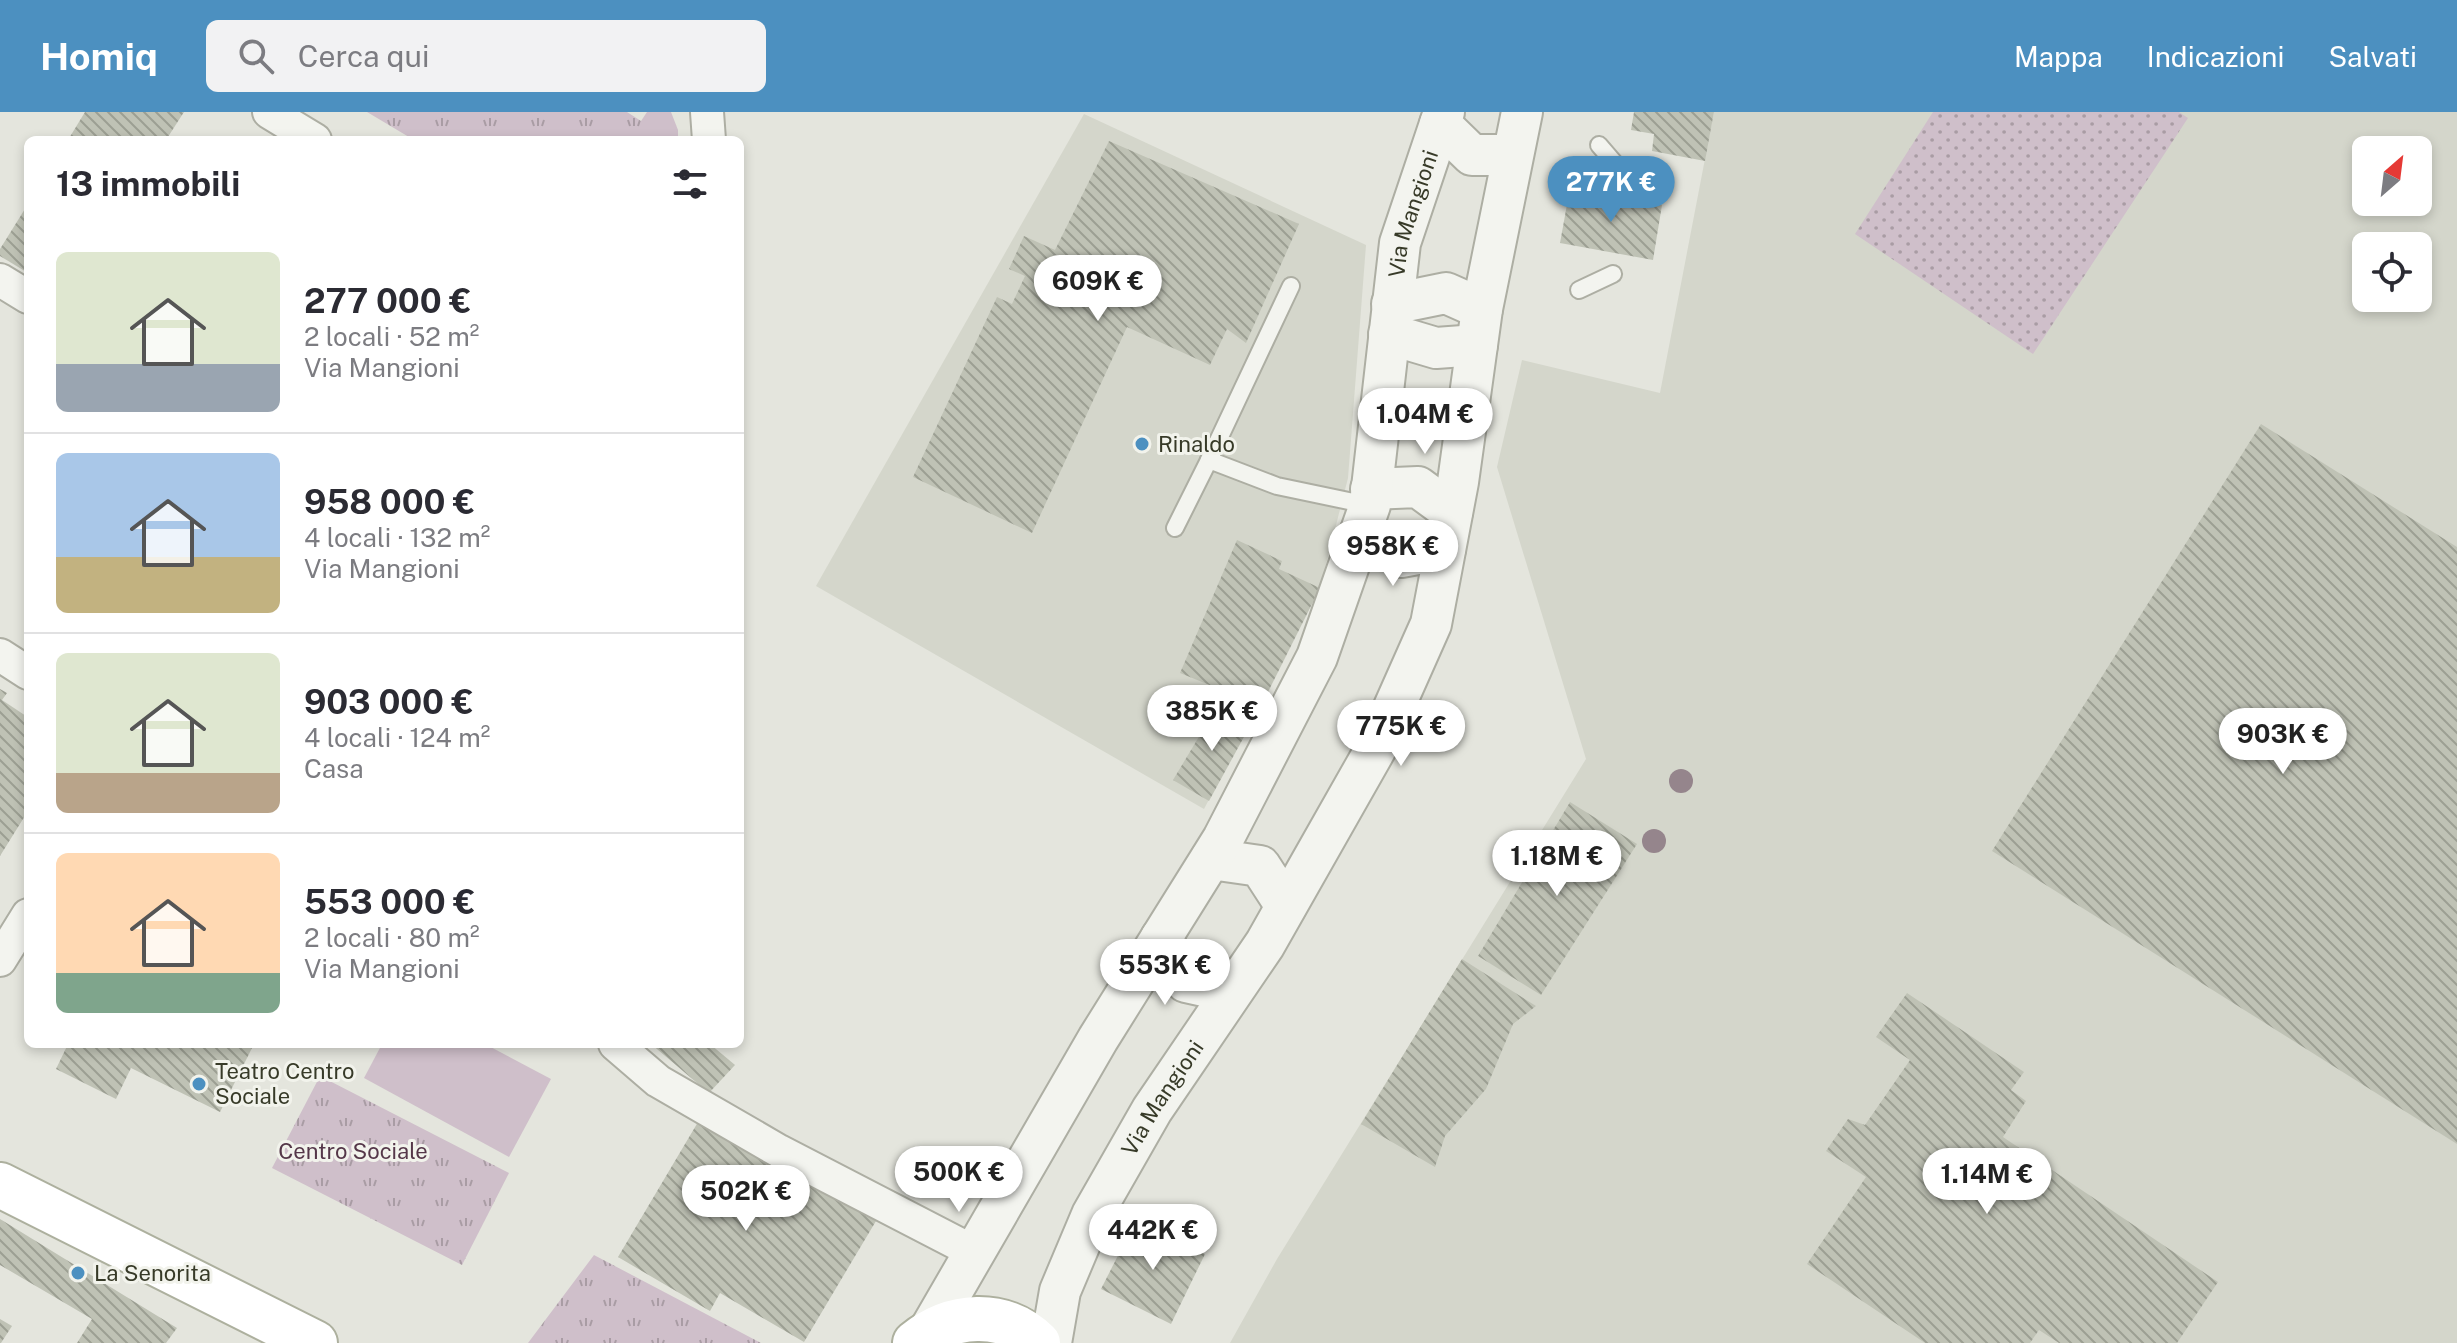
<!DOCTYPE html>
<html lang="it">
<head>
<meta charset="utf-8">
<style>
	body { margin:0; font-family:"Public Sans",sans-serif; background:#f2f2f3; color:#2b2b33; height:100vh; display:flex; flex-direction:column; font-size:30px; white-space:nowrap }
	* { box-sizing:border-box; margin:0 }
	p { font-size:26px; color:#7c7c81 }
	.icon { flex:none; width:44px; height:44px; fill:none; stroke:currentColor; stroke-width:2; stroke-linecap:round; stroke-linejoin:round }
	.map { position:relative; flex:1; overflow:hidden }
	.sheet { position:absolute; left:24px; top:24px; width:720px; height:912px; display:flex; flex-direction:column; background:#fff; border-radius:12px; box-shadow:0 4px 12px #0003 }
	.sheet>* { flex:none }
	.needle { width:52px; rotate:28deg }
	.controls { position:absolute; left:2352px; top:24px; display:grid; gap:16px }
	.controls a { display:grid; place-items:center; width:80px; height:80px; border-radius:12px; background:#fff; box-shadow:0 4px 12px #0003; font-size:40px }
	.price { position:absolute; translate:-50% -68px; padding:0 18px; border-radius:28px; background:#fff; color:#222; font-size:26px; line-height:52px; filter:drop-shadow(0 2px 4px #0008) }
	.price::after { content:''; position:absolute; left:50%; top:48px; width:24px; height:18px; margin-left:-12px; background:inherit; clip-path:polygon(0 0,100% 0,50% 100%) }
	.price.selected { background:#4c90c0; color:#fff }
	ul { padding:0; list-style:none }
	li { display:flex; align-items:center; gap:24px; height:200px; padding:0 32px }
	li+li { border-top:2px solid #e1e1e2 }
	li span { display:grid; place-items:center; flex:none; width:224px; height:160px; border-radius:12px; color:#555 }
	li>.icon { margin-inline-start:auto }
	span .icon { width:96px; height:96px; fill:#fffc; stroke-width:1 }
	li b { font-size:34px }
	h2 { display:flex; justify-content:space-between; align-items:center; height:96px; padding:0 32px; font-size:34px }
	header { display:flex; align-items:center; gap:48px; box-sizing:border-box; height:112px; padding:0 40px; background:#4c90c0; color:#fff }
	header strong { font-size:38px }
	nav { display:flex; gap:44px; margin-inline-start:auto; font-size:28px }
	.search { width:560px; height:72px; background:#f2f2f3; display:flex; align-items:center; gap:20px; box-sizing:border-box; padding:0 28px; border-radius:12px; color:#7c7c81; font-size:30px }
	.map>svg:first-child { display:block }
	.built { fill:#d4d6cb; fill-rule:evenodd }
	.grass { fill:url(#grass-dots) }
	.park { fill:url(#park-tufts) }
	.pitch { fill:#cfbfca }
	.building { fill:url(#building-back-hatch) }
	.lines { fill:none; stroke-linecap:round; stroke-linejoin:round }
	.service-casing { stroke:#adaea3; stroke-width:20 }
	.minor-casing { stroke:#adaea3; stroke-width:36 }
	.tertiary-casing { stroke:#adaea3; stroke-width:44 }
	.primary-casing { stroke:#adb09e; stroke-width:48 }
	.service { stroke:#f3f4ef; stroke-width:16 }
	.minor { stroke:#f3f4ef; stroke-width:32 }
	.tertiary { stroke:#f3f4ef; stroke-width:40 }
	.primary { stroke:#fff; stroke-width:44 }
	.tree { fill:#95858c }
	.poi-dot { fill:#4c90c0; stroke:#f2f3ec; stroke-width:3 }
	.labels { text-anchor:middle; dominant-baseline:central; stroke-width:6; stroke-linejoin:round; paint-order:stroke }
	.street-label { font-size:22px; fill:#373a28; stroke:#f2f3ec }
	.poi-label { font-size:22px; fill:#373a28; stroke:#f2f3ec; text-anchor:start }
	.park-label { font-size:22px; fill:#553749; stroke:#f2f3ec }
</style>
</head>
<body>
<header>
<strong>Homiq</strong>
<div class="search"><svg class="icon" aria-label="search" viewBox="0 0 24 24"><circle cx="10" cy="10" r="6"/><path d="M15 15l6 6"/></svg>Cerca qui</div>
<nav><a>Mappa</a><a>Indicazioni</a><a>Salvati</a></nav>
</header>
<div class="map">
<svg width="2457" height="1231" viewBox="0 0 2457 1231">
	<defs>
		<pattern id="grass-dots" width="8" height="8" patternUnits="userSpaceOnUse" patternTransform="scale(2)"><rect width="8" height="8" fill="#cfbfca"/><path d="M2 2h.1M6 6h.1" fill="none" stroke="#a99ca4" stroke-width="1.8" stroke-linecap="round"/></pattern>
		<pattern id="park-tufts" width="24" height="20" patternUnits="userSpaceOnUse" patternTransform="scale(2)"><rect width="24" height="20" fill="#cfbfca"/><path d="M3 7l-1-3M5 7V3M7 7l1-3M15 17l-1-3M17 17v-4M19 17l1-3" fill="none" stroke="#a99ca4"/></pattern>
		<pattern id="building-back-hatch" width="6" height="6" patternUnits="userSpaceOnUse" patternTransform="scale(2)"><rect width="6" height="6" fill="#bfc2b5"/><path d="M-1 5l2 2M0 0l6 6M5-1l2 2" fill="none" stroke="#9c9f93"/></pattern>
	</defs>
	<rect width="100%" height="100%" fill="#e4e5dd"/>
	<g class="built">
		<path d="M1714,0H2457V1231H1230L1277,1147L1586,647L1497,355L1522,248L1660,281ZM2366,38H2418V90H2366ZM2366,134H2418V186H2366Z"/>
		<path d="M1084,2L1366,133L1348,366L1320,476L1204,697L816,474Z"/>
	</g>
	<path class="grass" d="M1933,0H2179L2188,6L2033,242L1855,122Z"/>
	<g class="park">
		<path d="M367,0H627L641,9L647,0H671L678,18V28H414Z"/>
		<path d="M320,964L509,1061L462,1153L272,1056Z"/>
		<path d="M594,1143L761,1231H528Z"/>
	</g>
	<path class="pitch" d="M382,932H485L551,967L509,1045L364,966Z"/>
	<g class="building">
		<path d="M85,0H184L166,28H68Z"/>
		<path d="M1634,0H1714L1705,49L1652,39L1654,22L1631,18Z"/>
		<path d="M1109,29L1299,112L1246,231L1227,217L1210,253L1127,215L1032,421L913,365L997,185L1012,192L1025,164L1009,157L1024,124L1055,138Z"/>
		<path d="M1570,76L1662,93L1653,148L1560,131Z"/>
		<path d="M28,92V161L0,144V137Z"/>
		<path d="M2261,312L2457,435V1032L1992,739Z"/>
		<path d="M1237,428L1282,449L1279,457L1320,476L1261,594L1180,561Z"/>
		<path d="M0,577L7,581L2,588L26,604L28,601V699L0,744Z"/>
		<path d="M1218,593L1251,612L1209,689L1173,668Z"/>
		<path d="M1570,690L1637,732L1541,883L1478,844Z"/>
		<path d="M1462,847L1536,894L1513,912L1486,977L1445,1024L1435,1055L1361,1012Z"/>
		<path d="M1907,881L2024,960L2011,978L2026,989L2003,1025L2218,1170L2177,1231H2059L2039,1218L2030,1231H1925L1807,1152L1866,1065L1826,1039L1848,1007L1865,1013L1910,948L1876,925Z"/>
		<path d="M68,932H254L220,1000L131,956L116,987L56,957Z"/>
		<path d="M651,932H710L735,953L709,981Z"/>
		<path d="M701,1005L876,1109L804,1230L720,1181L710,1199L618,1145Z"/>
		<path d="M0,1107L177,1216L166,1231H77L92,1207L0,1153Z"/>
		<path d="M1136,1108L1205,1142L1171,1212L1101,1177Z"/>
		<path d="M0,1207L12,1214L1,1231H0Z"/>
	</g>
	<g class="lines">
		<defs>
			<g id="service">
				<path d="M1599,33L1630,69"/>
				<path d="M1291,174L1209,348L1277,374L1368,393"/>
				<path d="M1579,178L1613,162"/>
				<path d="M1175,416L1209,348"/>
			</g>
			<g id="minor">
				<path d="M269,0L315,28"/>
				<path d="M707,0L709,28"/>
				<path d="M0,168L28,185"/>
				<path d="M0,543L28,561"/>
				<path d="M0,848L28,803"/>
				<path d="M615,932L658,969L779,1039L976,1141"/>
			</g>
			<g id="tertiary">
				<path d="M1440,12L1472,43H1512"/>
				<path d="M1392,192L1446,181L1482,197"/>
				<path d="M1389,222L1436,236L1477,233"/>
				<path d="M1371,377L1418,375L1452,400"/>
				<path d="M1361,419L1401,445L1445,437"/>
				<path d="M1211,747L1260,754L1286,794"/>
				<path d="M1161,826L1186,870L1231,880"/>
				<path id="s1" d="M929,1219L1098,927L1223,727L1317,545L1370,393L1400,131L1444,0"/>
				<path id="s2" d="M1051,1231L1060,1179L1092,1103L1152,998L1265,832L1375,638L1431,512L1458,370L1482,197L1522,0"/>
			</g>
			<g id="primary">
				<path d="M0,1073L315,1231"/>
				<path d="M915,1231C951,1201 1003,1197 1038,1231"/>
			</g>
		</defs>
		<use href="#service" class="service-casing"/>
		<use href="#minor" class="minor-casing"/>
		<use href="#tertiary" class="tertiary-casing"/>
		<use href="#primary" class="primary-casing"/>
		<use href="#service" class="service"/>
		<use href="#minor" class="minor"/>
		<use href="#tertiary" class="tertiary"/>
		<use href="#primary" class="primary"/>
	</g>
	<g class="tree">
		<circle cx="1681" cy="669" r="12"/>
		<circle cx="1654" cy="729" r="12"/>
	</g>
	<g class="poi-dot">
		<circle cx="1142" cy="332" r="8"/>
		<circle cx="199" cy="972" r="8"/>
		<circle cx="78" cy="1161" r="8"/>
	</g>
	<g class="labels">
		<g class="street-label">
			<text stroke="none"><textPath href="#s1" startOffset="1234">Via Mangioni</textPath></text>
			<text stroke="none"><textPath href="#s2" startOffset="272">Via Mangioni</textPath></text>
		</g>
		<g class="poi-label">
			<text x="1158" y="332">Rinaldo</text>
			<text x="215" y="959">Teatro Centro<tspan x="215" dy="25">Sociale</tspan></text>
			<text x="94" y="1161">La Senorita</text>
		</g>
		<g class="park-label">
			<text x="353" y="1039">Centro Sociale</text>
		</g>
	</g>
</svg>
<div class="controls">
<a><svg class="needle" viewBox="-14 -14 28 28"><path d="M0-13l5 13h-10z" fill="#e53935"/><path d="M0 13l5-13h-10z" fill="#7c7c81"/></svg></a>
<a><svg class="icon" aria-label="locate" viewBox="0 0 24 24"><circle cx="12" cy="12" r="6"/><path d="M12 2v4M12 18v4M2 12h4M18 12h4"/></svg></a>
</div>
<b class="price selected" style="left:1611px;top:112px">277K €</b>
<b class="price" style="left:1098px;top:211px">609K €</b>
<b class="price" style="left:1425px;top:344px">1.04M €</b>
<b class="price" style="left:1393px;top:476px">958K €</b>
<b class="price" style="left:1212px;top:641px">385K €</b>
<b class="price" style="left:1401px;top:656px">775K €</b>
<b class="price" style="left:2283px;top:664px">903K €</b>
<b class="price" style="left:1557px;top:786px">1.18M €</b>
<b class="price" style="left:1165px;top:895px">553K €</b>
<b class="price" style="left:959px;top:1102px">500K €</b>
<b class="price" style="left:1987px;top:1104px">1.14M €</b>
<b class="price" style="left:746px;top:1121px">502K €</b>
<b class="price" style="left:1153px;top:1160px">442K €</b>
<section class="sheet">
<h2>13 immobili<svg class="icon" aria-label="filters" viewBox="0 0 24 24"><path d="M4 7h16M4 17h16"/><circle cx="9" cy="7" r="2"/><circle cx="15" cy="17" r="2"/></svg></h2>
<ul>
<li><span style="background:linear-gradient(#dfe7d0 70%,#9aa5b1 0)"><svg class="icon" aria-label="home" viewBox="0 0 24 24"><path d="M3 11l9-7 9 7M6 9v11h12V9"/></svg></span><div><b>277 000 €</b><p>2 locali · 52 m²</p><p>Via Mangioni</p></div></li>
<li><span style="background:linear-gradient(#a9c7e8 65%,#c2b280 0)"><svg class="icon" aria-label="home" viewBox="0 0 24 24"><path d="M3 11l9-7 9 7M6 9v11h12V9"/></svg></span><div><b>958 000 €</b><p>4 locali · 132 m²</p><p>Via Mangioni</p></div></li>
<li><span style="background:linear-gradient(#dfe7d0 75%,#b9a48a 0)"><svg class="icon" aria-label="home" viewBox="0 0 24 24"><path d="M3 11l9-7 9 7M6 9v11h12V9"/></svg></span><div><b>903 000 €</b><p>4 locali · 124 m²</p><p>Casa</p></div></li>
<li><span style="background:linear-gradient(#ffd9b3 75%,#7fa58c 0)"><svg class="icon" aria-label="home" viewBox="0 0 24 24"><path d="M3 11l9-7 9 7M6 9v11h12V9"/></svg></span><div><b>553 000 €</b><p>2 locali · 80 m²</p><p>Via Mangioni</p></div></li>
</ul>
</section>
</div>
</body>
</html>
